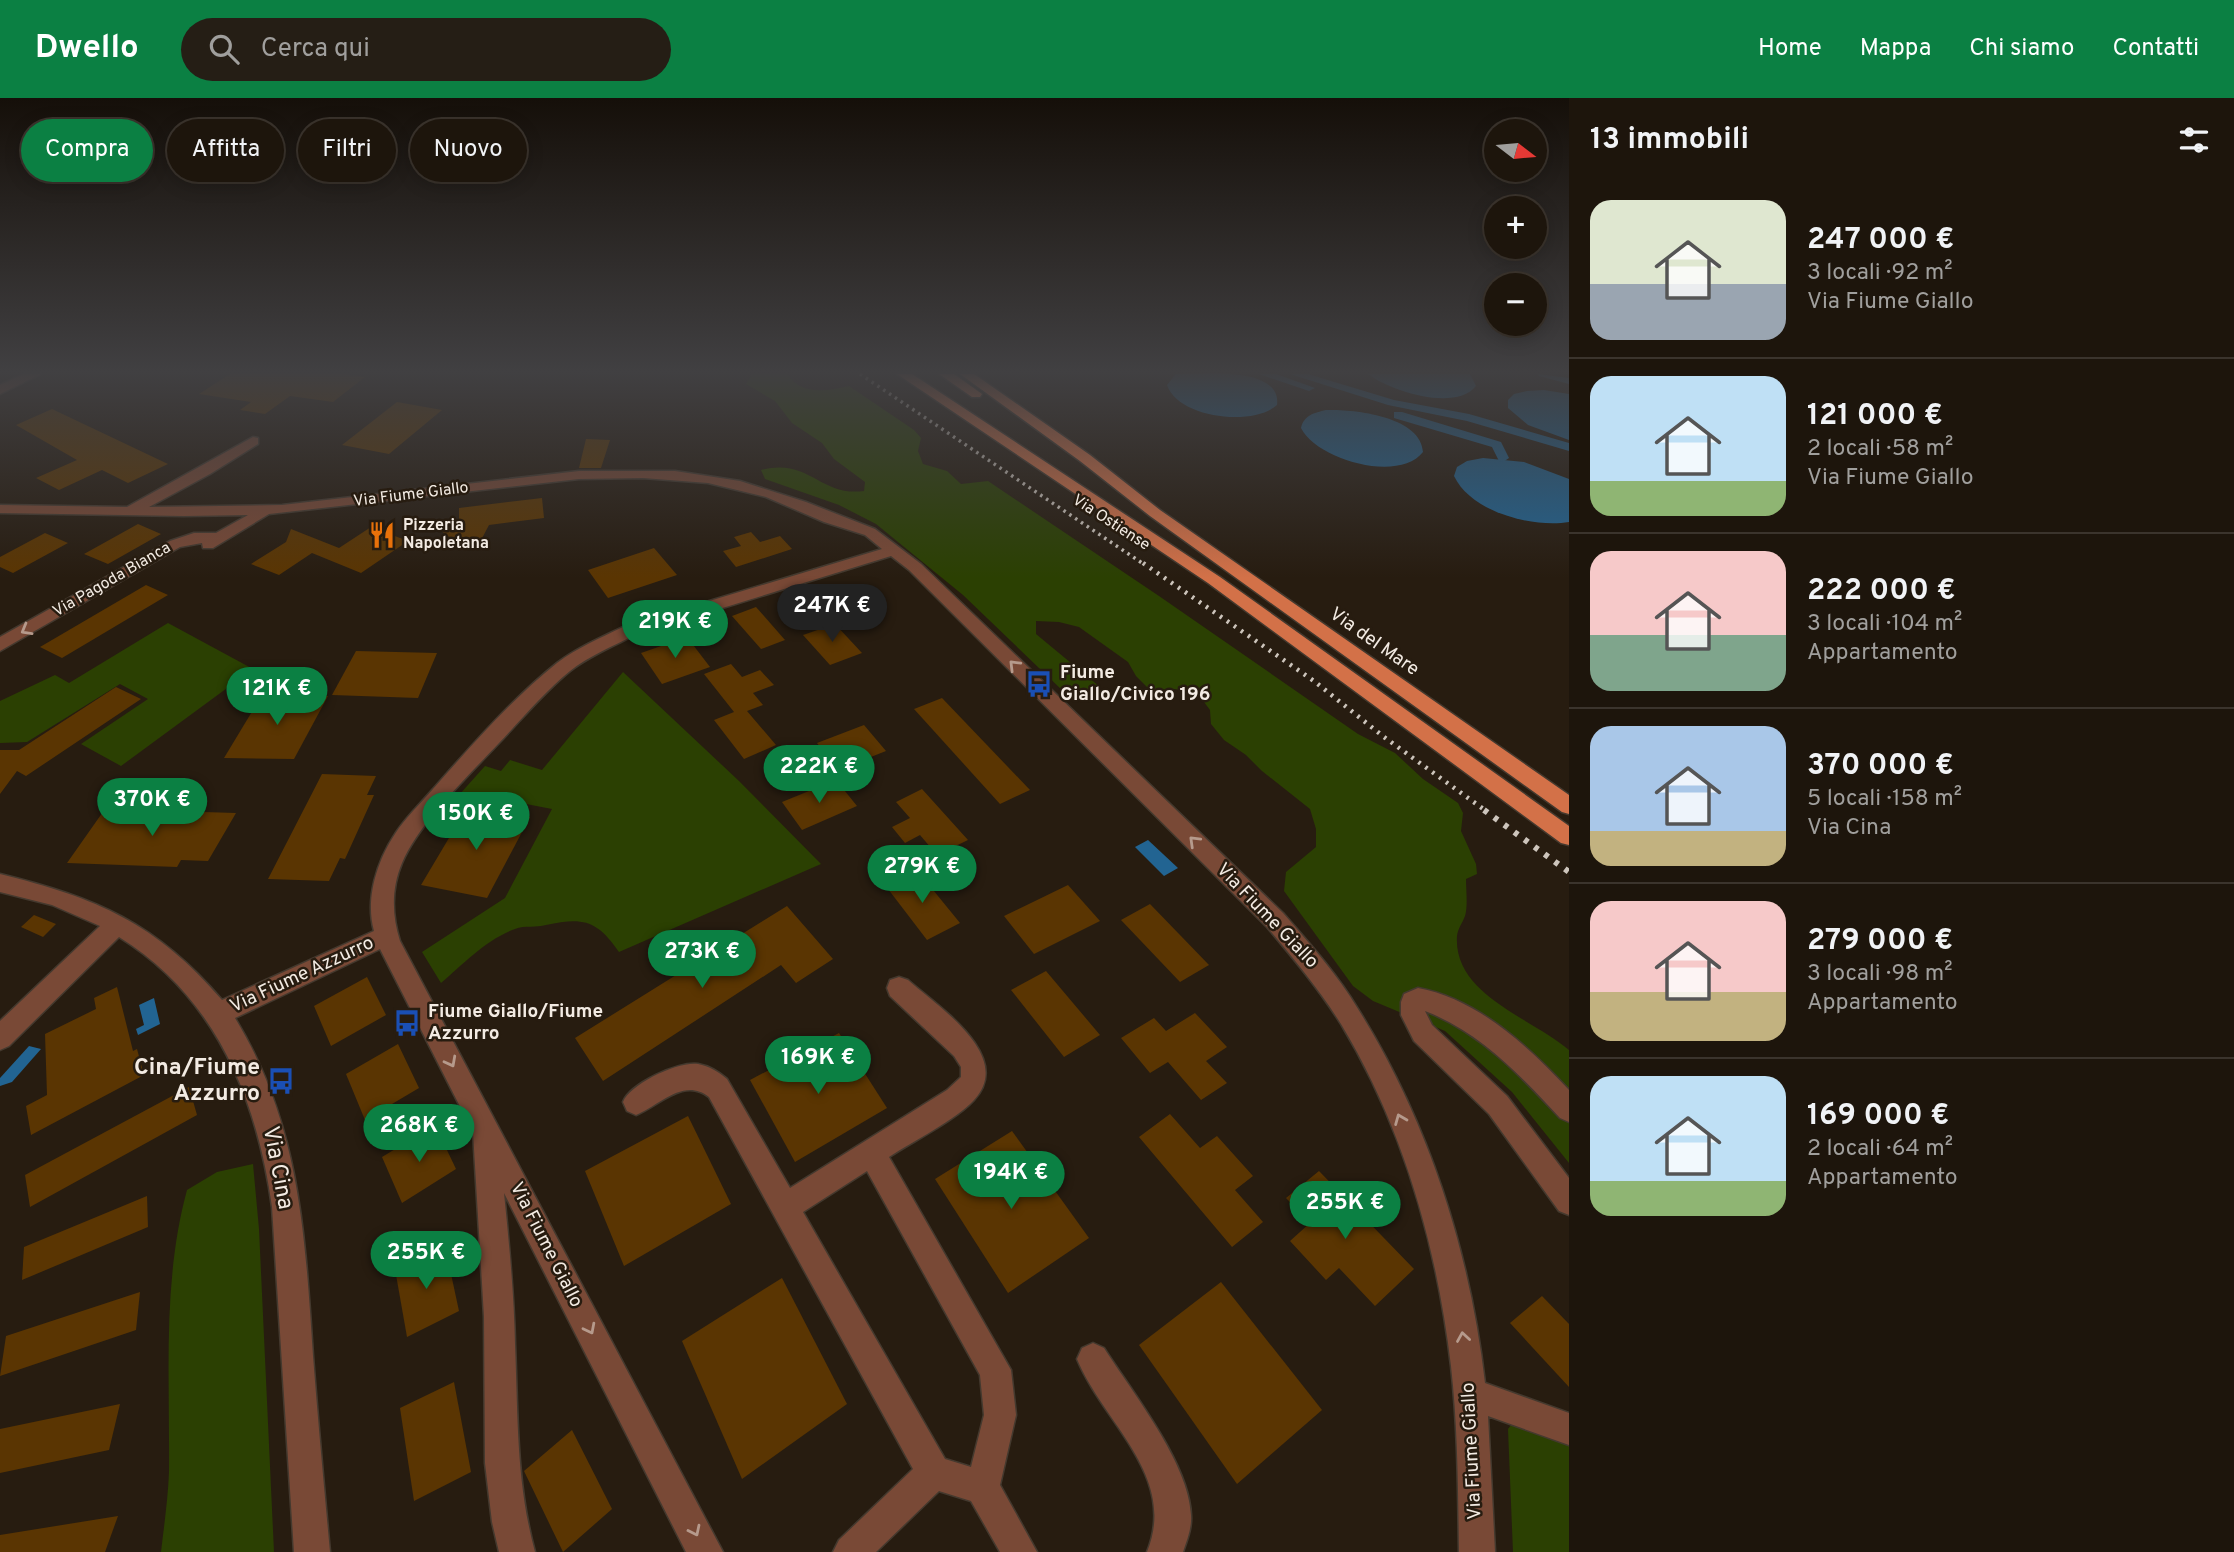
<!DOCTYPE html>
<html lang="it">
<head>
<meta charset="utf-8">
<style>
	body { margin:0; font-family:Overpass,sans-serif; background:#251e15; color:#f1f3f6; height:100vh; display:flex; flex-direction:column; font-size:26px; white-space:nowrap }
	* { box-sizing:border-box; margin:0 }
	p { font-size:23px; color:#a09f9d }
	.icon { flex:none; width:38px; height:38px; fill:none; stroke:currentColor; stroke-width:2; stroke-linecap:round; stroke-linejoin:round }
	.map { position:relative; flex:1; overflow:hidden }
	.panel { display:flex; flex-direction:column; background:#1d150c; width:665px }
	.panel>* { flex:none }
	.banner { position:absolute; left:21px; top:21px; width:665px; height:63px; display:flex; gap:14px }
	.needle { width:46px; rotate:106deg }
	.tools { position:absolute; left:1484px; top:21px; display:grid; gap:14px }
	.tools a { display:grid; place-items:center; width:63px; height:63px; border-radius:50%; background:#1d150c; box-shadow:0 4px 18px #0003,0 0 0 2px #3b342d; font-size:35px }
	.price { position:absolute; translate:-50% -60px; padding:0 16px; border-radius:24px; background:#0b8043; color:#fff; font-size:23px; line-height:46px; filter:drop-shadow(0 2px 4px #0008) }
	.price::after { content:''; position:absolute; left:50%; top:42px; width:21px; height:16px; margin-left:-10px; background:inherit; clip-path:polygon(0 0,100% 0,50% 100%) }
	.price.active { background:#222; color:#fff }
	ul { padding:0; list-style:none }
	li { display:flex; align-items:center; gap:21px; height:175px; padding:0 21px }
	li+li { border-top:2px solid #3b342d }
	li span { display:grid; place-items:center; flex:none; width:196px; height:140px; border-radius:21px; color:#555 }
	li>.icon { margin-inline-start:auto }
	span .icon { width:84px; height:84px; fill:#fffc; stroke-width:1 }
	li b { font-size:30px }
	h2 { display:flex; justify-content:space-between; align-items:center; height:84px; padding:0 21px; font-size:30px }
	.tag { padding:0 24px; border-radius:32px; background:#1d150c; box-shadow:0 4px 18px #0003,0 0 0 2px #3b342d; font-size:24px; line-height:63px }
	.tag.active { background:#0b8043; color:#fff }
	header { display:flex; align-items:center; gap:42px; box-sizing:border-box; height:98px; padding:0 35px; background:#0b8043; color:#fff }
	header strong { font-size:33px }
	nav { display:flex; gap:38px; margin-inline-start:auto; font-size:24px }
	.search { width:490px; height:63px; background:#251e15; display:flex; align-items:center; gap:18px; box-sizing:border-box; padding:0 24px; border-radius:38px; color:#a09f9d; font-size:26px }
	main { display:flex; flex:1; min-height:0 }
	.map>svg:first-child { display:block }
	.green { fill:#2b4002 }
	.water { fill:#226492 }
	.lines { fill:none; stroke-linecap:round; stroke-linejoin:round }
	.canal { fill:#226492; fill-rule:evenodd }
	.building { fill:#5a3502 }
	.minor-casing { stroke:#44392e; stroke-width:3 }
	.major-casing { stroke:#44392e; stroke-width:3 }
	.minor { fill:#794936; fill-rule:evenodd }
	.major { fill:#d37148; fill-rule:evenodd }
	.rail-far2 { stroke:#cdc5bc; stroke-width:3.5; stroke-dasharray:2.5 4.5; stroke-linecap:butt }
	.rail-far1 { stroke:#cdc5bc; stroke-width:4.5; stroke-dasharray:2.5 6; stroke-linecap:butt }
	.rail { stroke:#cdc5bc; stroke-width:6; stroke-dasharray:4.5 8; stroke-linecap:butt }
	.oneway { stroke:#b69a8c }
	.labels { text-anchor:middle; dominant-baseline:central; stroke-width:5; stroke-linejoin:round; paint-order:stroke }
	.far-street-label { font-size:16px; fill:#f3ebe3; stroke:#271c10 }
	.far-poi-label { font-size:16px; font-weight:bold; fill:#f3ebe3; stroke:#271c10; text-anchor:start }
	.street-label { font-size:19px; fill:#f3ebe3; stroke:#271c10 }
	.poi-label { font-size:19px; font-weight:bold; fill:#f3ebe3; stroke:#271c10; text-anchor:start }
	.near-poi-label { font-size:23px; font-weight:bold; fill:#f3ebe3; stroke:#271c10; text-anchor:end }
	.near-street-label { font-size:23px; fill:#f3ebe3; stroke:#271c10 }
</style>
</head>
<body>
<header>
<strong>Dwello</strong>
<div class="search"><svg class="icon" aria-label="search" viewBox="0 0 24 24"><circle cx="10" cy="10" r="6"/><path d="M15 15l6 6"/></svg>Cerca qui</div>
<nav><a>Home</a><a>Mappa</a><a>Chi siamo</a><a>Contatti</a></nav>
</header>
<main>
<div class="map">
<svg width="1569" height="1454" viewBox="0 0 1569 1454">
	<rect width="100%" height="100%" fill="#271c10"/>
	<g class="green">
		<path d="M752,276H788C800,298 828,293 849,288L914,332L921,340L918,353L923,366L947,373L961,386L988,383L1159,498L1358,636L1395,655L1423,681L1458,705L1463,715L1461,733L1476,766L1477,776L1466,781C1466,792 1468,808 1465,818C1462,826 1458,830 1457,838C1453,897 1532,920 1569,952V1065L1512,994L1445,933L1373,903L1353,888L1284,793L1286,774L1316,749V731L1310,711L1262,673L1246,657L1224,642L1211,626L1210,612L1198,596L1175,591L1150,592L1136,578L1128,564L1079,529L1059,524L1036,523V536L1100,589L1086,599L1063,593L963,497L876,426L839,407L765,381L761,372C809,359 820,399 864,393L865,384L834,361L822,345L792,325L775,303L746,286Z"/>
		<path d="M168,525L253,571L121,668L81,646L148,601L120,586L27,644L0,645V603L55,577L69,585Z"/>
		<path d="M623,574L739,683L821,766L619,854C597,822 583,819 546,827C536,830 525,827 515,831C487,841 463,866 441,885L422,854L505,800L552,711L484,698L476,702L459,697L485,668L501,673L510,662L542,672Z"/>
		<path d="M253,1066L259,1131L274,1454H161C164,1428 168,1401 169,1374C170,1279 162,1184 187,1092L217,1074Z"/>
		<path d="M1511,1327L1569,1346V1454H1513L1508,1331Z"/>
	</g>
	<g class="water">
		<path d="M1176,276C1200,276 1282,267 1277,307C1253,329 1178,320 1167,287Z"/>
		<path d="M1368,276H1470L1476,288C1455,314 1390,293 1368,276Z"/>
		<path d="M1544,292L1569,296V342L1528,327L1508,310V302L1514,296L1527,293Z"/>
		<path d="M1326,312C1353,311 1421,318 1423,354C1399,385 1317,362 1301,330C1304,317 1314,315 1326,312Z"/>
		<path d="M1483,360L1524,364L1569,381V424C1532,430 1471,414 1454,378L1457,369L1467,363Z"/>
		<path d="M1148,742L1178,770L1164,778L1135,749Z"/>
		<path d="M154,900L160,926L138,937L136,931L144,927L139,907Z"/>
		<path d="M29,948L41,951L12,984L0,988V980Z"/>
	</g>
	<g class="lines">
		<g class="canal">
			<path d="M1259,276H1276L1315,290L1309,293Z"/>
			<path d="M1290,276H1308L1394,302L1469,316L1569,345V353L1467,323L1388,307Z"/>
			<path d="M1538,276L1569,280V286L1539,278Z"/>
			<path d="M1394,314H1402L1501,344L1509,360L1503,364L1499,363L1492,349L1394,320Z"/>
		</g>
	</g>
	<g class="building">
		<path d="M230,276H343L365,279L333,304L290,298L265,316L240,312L251,304L199,296Z"/>
		<path d="M397,304L442,312L389,356L342,347Z"/>
		<path d="M52,311L168,366L128,385L102,372L59,392L36,380L77,362L16,327Z"/>
		<path d="M586,341L610,342L601,370H579Z"/>
		<path d="M542,400L544,420L489,427L479,446L466,452L439,431L459,421V410Z"/>
		<path d="M138,426L161,436L108,466L84,456Z"/>
		<path d="M371,429L408,443L361,475L312,455L279,477L251,466L286,444L291,431L339,450Z"/>
		<path d="M751,434L760,444L780,438L792,451L736,469L723,453L741,448L734,439Z"/>
		<path d="M45,435L68,445L13,475L0,469V459Z"/>
		<path d="M654,450L677,477L608,500L588,472Z"/>
		<path d="M833,486L861,515L837,524L810,495Z"/>
		<path d="M146,487L168,497L62,560L40,549Z"/>
		<path d="M756,509L785,542L761,551L732,518Z"/>
		<path d="M835,526L862,555L830,567L803,537Z"/>
		<path d="M687,539L710,569L662,586L641,555Z"/>
		<path d="M356,553L437,555L418,600L332,597Z"/>
		<path d="M731,566L742,579L760,572L774,587L753,595L763,607L747,613L776,647L744,661L714,622L734,614L704,576Z"/>
		<path d="M116,589L141,601L26,678L17,673L0,696V652H19Z"/>
		<path d="M262,597L328,598L294,661L224,660Z"/>
		<path d="M942,600L1030,692L1000,706L914,611Z"/>
		<path d="M864,627L886,653L838,672L817,645Z"/>
		<path d="M322,676L376,678L367,697H374L345,761L340,760L329,783L268,781Z"/>
		<path d="M836,682L857,708L802,732L782,704Z"/>
		<path d="M922,691L968,742L937,757L920,737L905,745L892,729L910,720L896,704Z"/>
		<path d="M468,708L530,719L487,800L421,787Z"/>
		<path d="M105,711L236,715L208,763L181,762L177,769L67,765Z"/>
		<path d="M916,771L960,825L927,842L885,787Z"/>
		<path d="M1068,787L1100,823L1034,856L1004,818Z"/>
		<path d="M1150,806L1209,867L1180,884L1121,822Z"/>
		<path d="M787,808L833,861L796,885L781,867L603,983L575,940Z"/>
		<path d="M34,817L56,826L43,839L21,829Z"/>
		<path d="M1046,873L1100,937L1064,959L1011,892Z"/>
		<path d="M367,879L386,917L331,948L314,908Z"/>
		<path d="M117,889L133,953L137,951L144,977L31,1037L26,1008L47,997L45,936L96,911L94,900Z"/>
		<path d="M1195,915L1227,949L1206,963L1227,985L1201,1002L1168,964L1150,975L1121,940L1154,920L1166,933Z"/>
		<path d="M839,935L887,1010L795,1064L750,982Z"/>
		<path d="M398,946L419,990L365,1022L346,976Z"/>
		<path d="M189,989L197,1017L30,1109L25,1077Z"/>
		<path d="M1170,1016L1200,1050L1217,1038L1253,1078L1235,1092L1263,1124L1232,1149L1139,1039Z"/>
		<path d="M688,1018L731,1106L624,1168L585,1073Z"/>
		<path d="M435,1027L456,1071L402,1105L382,1059Z"/>
		<path d="M1012,1033L1089,1140L1008,1195L935,1081Z"/>
		<path d="M1319,1073L1414,1171L1375,1208L1339,1170L1326,1182L1290,1143L1310,1125L1286,1100Z"/>
		<path d="M147,1098L148,1129L22,1182L24,1149Z"/>
		<path d="M445,1148L459,1213L407,1239L395,1171Z"/>
		<path d="M782,1180L847,1306L742,1381L682,1243Z"/>
		<path d="M1221,1184L1322,1312L1237,1386L1139,1247Z"/>
		<path d="M140,1194L136,1232L0,1278L6,1238Z"/>
		<path d="M1542,1198L1569,1226V1289L1510,1225Z"/>
		<path d="M454,1284L471,1374L414,1403L400,1310Z"/>
		<path d="M120,1306L109,1352L0,1375V1331Z"/>
		<path d="M572,1332L612,1411L563,1454L524,1373Z"/>
		<path d="M118,1418L105,1454H0V1437Z"/>
	</g>
	<g class="lines">
		<defs>
			<g id="minor">
				<path d="M24,276H41L0,296V287Z"/>
				<path d="M253,339L258,340V346L210,376L149,409L282,407L579,373H675L740,383L806,404L875,431L921,466L1283,815C1310,846 1337,876 1358,911C1428,1023 1470,1154 1485,1285L1569,1315V1347L1488,1318L1495,1454H1459C1458,1392 1458,1330 1451,1268C1437,1149 1403,1029 1341,926C1319,891 1293,860 1267,829L909,472L891,458L635,537C613,548 589,558 570,573C544,594 522,621 499,645C469,677 418,726 402,765C391,791 392,818 400,843L723,1454H686L504,1095C509,1145 514,1195 515,1246C518,1317 516,1384 535,1454H499L492,1424L485,1365L484,1219L473,1034L380,851L235,920C300,1027 305,1137 313,1258C318,1323 324,1389 330,1454H294L272,1109C257,1001 216,899 119,839L9,948L0,952V923L100,828L52,807L0,794V776C97,800 156,825 222,902L374,833C365,801 377,763 395,736C405,720 421,705 433,691C471,648 512,601 557,565C577,550 600,540 623,529L882,451L865,437L824,424L766,399L708,385L643,380L579,381L269,416L213,450H203L202,445L180,449L0,553V539L170,443L194,435H216L248,417L184,418L0,415V407L127,409Z"/>
				<path d="M899,879L908,882C937,908 1015,958 974,1002C956,1022 913,1043 889,1059L1011,1272L1016,1317L1000,1387L1037,1454H1000L971,1403L939,1393L876,1454H833L839,1442L913,1371L709,999C684,979 660,1007 636,1017L627,1013L623,1004C630,986 678,963 698,966C709,968 719,974 727,981L790,1090L947,992L961,979V969L954,958L890,898L887,890L890,882ZM867,1073L980,1277L984,1317L971,1369L945,1361L803,1114Z"/>
				<path d="M1418,890C1478,901 1529,949 1569,992V1024L1560,1020C1521,978 1480,934 1425,913L1432,927L1507,998L1569,1080V1117L1559,1113L1489,1016L1414,943L1401,917V904L1404,896Z"/>
				<path d="M1093,1245L1104,1250C1132,1294 1189,1365 1191,1417C1192,1430 1187,1442 1183,1454H1147C1178,1378 1104,1326 1077,1261L1082,1250Z"/>
			</g>
			<g id="major">
				<path d="M897,276H912L1220,479L1569,728V747L1561,745L1208,485Z"/>
				<path d="M939,276H954L982,296L980,299H972Z"/>
				<path d="M960,276H974L1090,357L1160,412L1569,697V716L1562,714L1150,418L1080,363Z"/>
			</g>
		</defs>
		<use href="#minor" class="minor-casing"/>
		<use href="#major" class="major-casing"/>
		<use href="#minor" class="minor"/>
		<use href="#major" class="major"/>
		<path class="rail-far2" d="M860,276L1145,467"/>
		<path class="rail-far1" d="M1143,465L1314,583L1384,639L1486,713"/>
		<path class="rail" d="M1484,712L1569,774"/>
	</g>
	<defs><path id="oneway-chevron" d="M-2-3.5L2.5 0L-2 3.5" fill="none" stroke-width="1.6" stroke-linecap="round" stroke-linejoin="round" transform="scale(1.75)"/></defs>
	<g class="oneway">
		<use href="#oneway-chevron" transform="translate(26 532) rotate(150)"/>
		<use href="#oneway-chevron" transform="translate(1014 567) rotate(-135)"/>
		<use href="#oneway-chevron" transform="translate(1194 743) rotate(-136)"/>
		<use href="#oneway-chevron" transform="translate(451 964) rotate(62)"/>
		<use href="#oneway-chevron" transform="translate(1400 1021) rotate(-112)"/>
		<use href="#oneway-chevron" transform="translate(590 1231) rotate(63)"/>
		<use href="#oneway-chevron" transform="translate(1463 1239) rotate(-99)"/>
		<use href="#oneway-chevron" transform="translate(695 1433) rotate(64)"/>
	</g>
	<linearGradient id="sky" x2="0" y2="1"><stop stop-color="#150f09"/><stop offset="0.57" stop-color="#414042"/><stop offset="1" stop-color="#414042" stop-opacity="0"/></linearGradient>
	<rect width="1569" height="480" fill="url(#sky)"/>
	<defs>
		<symbol id="restaurant-bare" viewBox="-9 -9 18 18"><path d="M-5-6h1v4h1v-4h1v4h1v-4h1v5L-1.5 .5V6h-2V.5L-5-1ZM5-6V6H3V1.5H1.5Q1.5-4 5-6Z" fill="#e8710a" stroke="#271c10" stroke-width="2.5" paint-order="stroke"/></symbol>
		<symbol id="bus-bare" viewBox="-9 -9 18 18"><path d="M-5-6H5V4H4V6H2V4H-2V6H-4V4H-5ZM-3.5-4V0h7V-4ZM-3.5 1.2v1.5H-2V1.2ZM2 1.2v1.5H3.5V1.2Z" fill="#1a4fb4" stroke="#271c10" stroke-width="2.5" paint-order="stroke"/></symbol>
	</defs>
	<g fill-rule="evenodd">
		<use href="#restaurant-bare" x="363" y="418" width="38" height="38"/>
		<use href="#bus-bare" x="1020" y="567" width="38" height="38"/>
		<use href="#bus-bare" x="388" y="906" width="38" height="38"/>
		<use href="#bus-bare" x="262" y="964" width="38" height="38"/>
	</g>
	<g class="labels">
		<g class="far-street-label">
			<text transform="translate(411 397) rotate(-7)">Via Fiume Giallo</text>
			<text transform="translate(1111 425) rotate(33)">Via Ostiense</text>
			<text transform="translate(112 482) rotate(-30)">Via Pagoda Bianca</text>
		</g>
		<g class="far-poi-label">
			<text x="403" y="428">Pizzeria<tspan x="403" dy="18">Napoletana</tspan></text>
		</g>
		<g class="street-label">
			<text transform="translate(1374 544) rotate(35)">Via del Mare</text>
			<text transform="translate(1267 818) rotate(46)">Via Fiume Giallo</text>
			<text transform="translate(302 877) rotate(-25)">Via Fiume Azzurro</text>
			<text transform="translate(546 1147) rotate(63)">Via Fiume Giallo</text>
			<text transform="translate(1472 1353) rotate(-93)">Via Fiume Giallo</text>
		</g>
		<g class="poi-label">
			<text x="1060" y="575">Fiume<tspan x="1060" dy="22">Giallo/Civico 196</tspan></text>
			<text x="428" y="914">Fiume Giallo/Fiume<tspan x="428" dy="22">Azzurro</tspan></text>
		</g>
		<g class="near-poi-label">
			<text x="260" y="970">Cina/Fiume<tspan x="260" dy="26">Azzurro</tspan></text>
		</g>
		<g class="near-street-label">
			<text transform="translate(277 1070) rotate(79)">Via Cina</text>
		</g>
	</g>
</svg>
<div class="tools">
<a><svg class="needle" viewBox="-14 -14 28 28"><path d="M0-13l5 13h-10z" fill="#e53935"/><path d="M0 13l5-13h-10z" fill="#a09f9d"/></svg></a>
<a>+</a>
<a>−</a>
</div>
<b class="price active" style="left:832px;top:546px">247K €</b>
<b class="price" style="left:675px;top:562px">219K €</b>
<b class="price" style="left:277px;top:629px">121K €</b>
<b class="price" style="left:819px;top:707px">222K €</b>
<b class="price" style="left:152px;top:740px">370K €</b>
<b class="price" style="left:476px;top:754px">150K €</b>
<b class="price" style="left:922px;top:807px">279K €</b>
<b class="price" style="left:702px;top:892px">273K €</b>
<b class="price" style="left:818px;top:998px">169K €</b>
<b class="price" style="left:419px;top:1066px">268K €</b>
<b class="price" style="left:1011px;top:1113px">194K €</b>
<b class="price" style="left:1345px;top:1143px">255K €</b>
<b class="price" style="left:426px;top:1193px">255K €</b>
<div class="banner">
<a class="tag active">Compra</a>
<a class="tag">Affitta</a>
<a class="tag">Filtri</a>
<a class="tag">Nuovo</a>
</div>
</div>
<section class="panel">
<h2>13 immobili<svg class="icon" aria-label="filters" viewBox="0 0 24 24"><path d="M4 7h16M4 17h16"/><circle cx="9" cy="7" r="2"/><circle cx="15" cy="17" r="2"/></svg></h2>
<ul>
<li><span style="background:linear-gradient(#dfe7d0 60%,#9aa5b1 0)"><svg class="icon" aria-label="home" viewBox="0 0 24 24"><path d="M3 11l9-7 9 7M6 9v11h12V9"/></svg></span><div><b>247 000 €</b><p>3 locali · 92 m²</p><p>Via Fiume Giallo</p></div></li>
<li><span style="background:linear-gradient(#bfe0f5 75%,#8fb573 0)"><svg class="icon" aria-label="home" viewBox="0 0 24 24"><path d="M3 11l9-7 9 7M6 9v11h12V9"/></svg></span><div><b>121 000 €</b><p>2 locali · 58 m²</p><p>Via Fiume Giallo</p></div></li>
<li><span style="background:linear-gradient(#f6c9c9 60%,#7fa58c 0)"><svg class="icon" aria-label="home" viewBox="0 0 24 24"><path d="M3 11l9-7 9 7M6 9v11h12V9"/></svg></span><div><b>222 000 €</b><p>3 locali · 104 m²</p><p>Appartamento</p></div></li>
<li><span style="background:linear-gradient(#a9c7e8 75%,#c2b280 0)"><svg class="icon" aria-label="home" viewBox="0 0 24 24"><path d="M3 11l9-7 9 7M6 9v11h12V9"/></svg></span><div><b>370 000 €</b><p>5 locali · 158 m²</p><p>Via Cina</p></div></li>
<li><span style="background:linear-gradient(#f6c9c9 65%,#c2b280 0)"><svg class="icon" aria-label="home" viewBox="0 0 24 24"><path d="M3 11l9-7 9 7M6 9v11h12V9"/></svg></span><div><b>279 000 €</b><p>3 locali · 98 m²</p><p>Appartamento</p></div></li>
<li><span style="background:linear-gradient(#bfe0f5 75%,#8fb573 0)"><svg class="icon" aria-label="home" viewBox="0 0 24 24"><path d="M3 11l9-7 9 7M6 9v11h12V9"/></svg></span><div><b>169 000 €</b><p>2 locali · 64 m²</p><p>Appartamento</p></div></li>
</ul>
</section>
</main>
</body>
</html>
